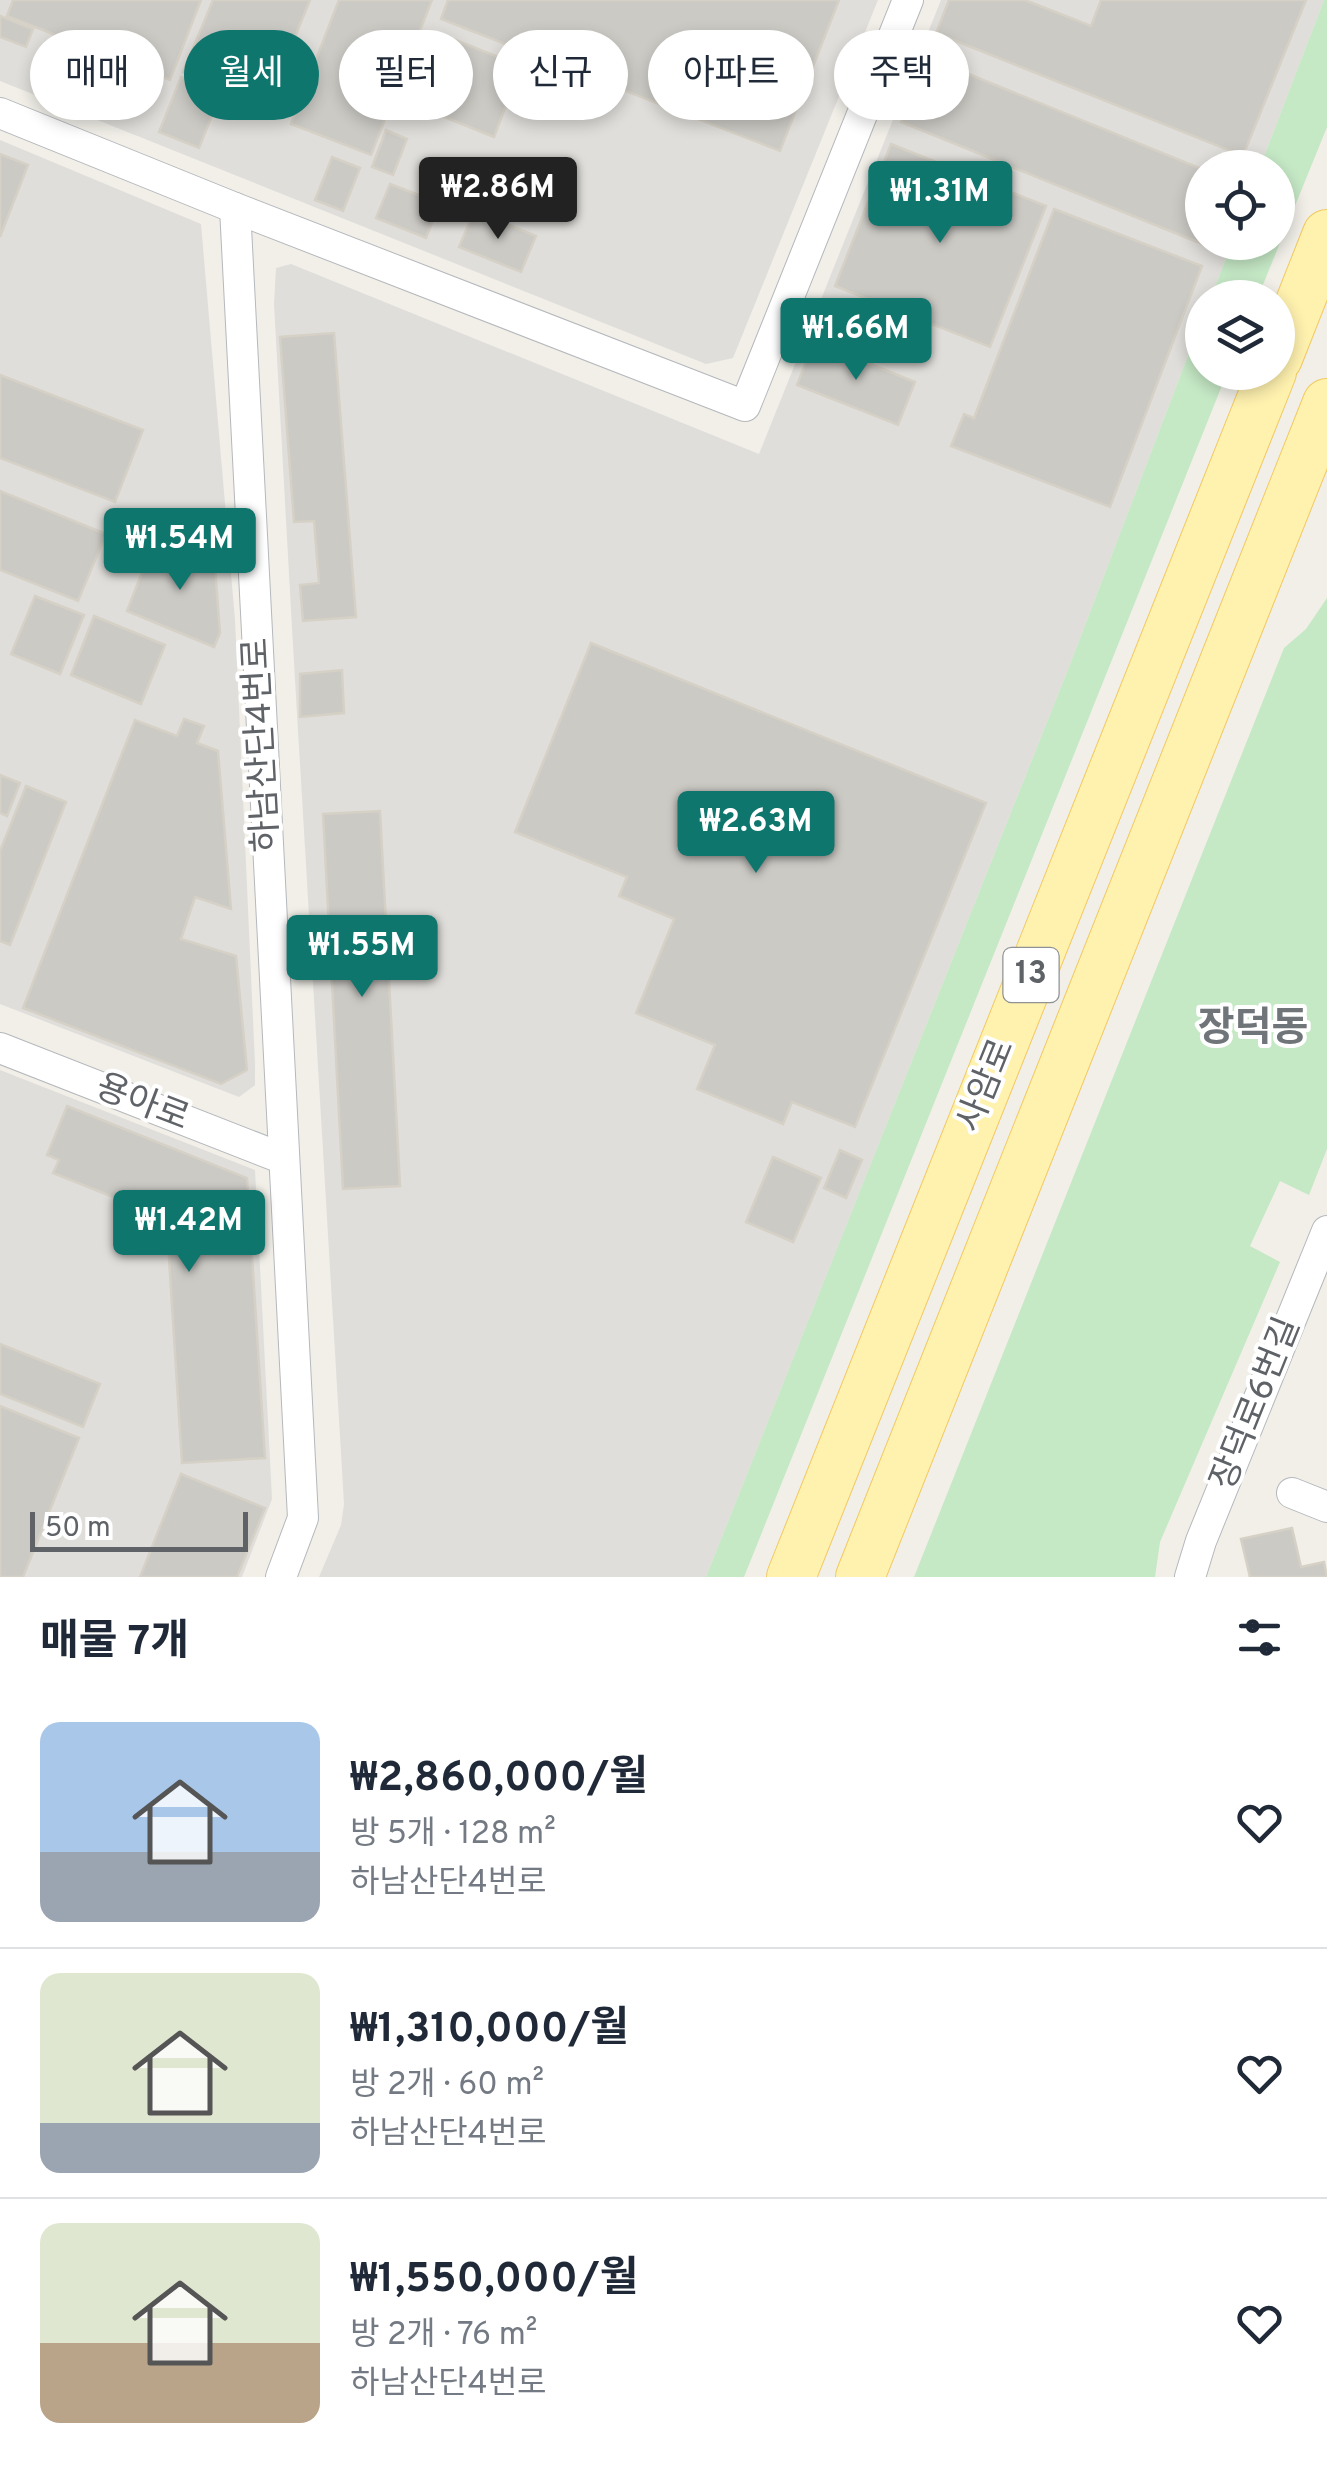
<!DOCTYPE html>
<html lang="ko">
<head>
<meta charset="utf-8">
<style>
	body { margin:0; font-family:Overpass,"Noto Sans KR",sans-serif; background:#f6f6f7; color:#1f2937; height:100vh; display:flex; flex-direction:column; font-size:38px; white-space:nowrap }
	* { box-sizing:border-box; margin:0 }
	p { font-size:32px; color:#747a83 }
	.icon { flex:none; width:55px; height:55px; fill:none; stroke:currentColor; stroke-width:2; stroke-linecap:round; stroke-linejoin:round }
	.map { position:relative; height:1577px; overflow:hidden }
	.sheet { display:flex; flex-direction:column; background:#fff; flex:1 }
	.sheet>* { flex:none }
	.guide { position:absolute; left:30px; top:30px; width:1268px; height:90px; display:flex; gap:20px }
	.tools { position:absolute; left:1185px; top:150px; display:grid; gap:20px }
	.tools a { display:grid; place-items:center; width:110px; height:110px; border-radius:50%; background:#fff; box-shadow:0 5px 15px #0003; font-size:50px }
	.scale { position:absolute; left:30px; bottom:25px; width:218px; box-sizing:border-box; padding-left:10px; border:5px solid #5f6368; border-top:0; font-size:28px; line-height:35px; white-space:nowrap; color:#5f6368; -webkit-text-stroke:8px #fff; paint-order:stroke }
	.price { position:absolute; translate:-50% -85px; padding:0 22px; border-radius:10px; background:#0f766e; color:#fff; font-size:32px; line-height:65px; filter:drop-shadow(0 2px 5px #0008) }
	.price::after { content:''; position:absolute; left:50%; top:60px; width:30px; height:22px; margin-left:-15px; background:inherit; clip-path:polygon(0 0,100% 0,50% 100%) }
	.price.current { background:#222; color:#fff }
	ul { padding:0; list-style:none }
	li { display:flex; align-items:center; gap:30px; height:250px; padding:0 40px }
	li+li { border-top:2px solid #e0e1e3 }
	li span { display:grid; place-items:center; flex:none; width:280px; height:200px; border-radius:20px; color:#555 }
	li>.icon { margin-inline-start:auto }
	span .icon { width:120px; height:120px; fill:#fffc; stroke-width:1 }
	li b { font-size:42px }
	h2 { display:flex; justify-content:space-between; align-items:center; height:120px; padding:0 40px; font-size:42px }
	.tag { padding:0 35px; border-radius:45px; background:#fff; box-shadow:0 5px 15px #0003; font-size:35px; line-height:90px }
	.tag.current { background:#0f766e; color:#fff }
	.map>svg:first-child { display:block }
	.industrial { fill:#e0deda }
	.green { fill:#c5e8c5 }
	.building { fill:#cccac5; stroke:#d6d1c6; stroke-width:2.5 }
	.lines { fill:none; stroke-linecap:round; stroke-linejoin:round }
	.street-casing { stroke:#b5b8bc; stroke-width:32 }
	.primary-casing { stroke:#f2c960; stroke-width:50 }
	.street { stroke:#fff; stroke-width:30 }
	.primary { stroke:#fff2af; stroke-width:48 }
	.labels { text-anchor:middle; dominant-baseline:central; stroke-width:8; stroke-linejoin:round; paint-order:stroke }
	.shield { fill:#fff; stroke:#8f9295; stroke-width:2.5 }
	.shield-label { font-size:32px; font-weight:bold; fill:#5f6368 }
	.street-label { font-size:35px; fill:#5f6368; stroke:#fff }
	.quarter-label { font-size:40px; font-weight:bold; fill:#70757a; stroke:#fff }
</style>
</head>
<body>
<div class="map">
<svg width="1327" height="1577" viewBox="0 0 1327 1577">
	<rect width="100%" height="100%" fill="#f1efe8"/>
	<g class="industrial">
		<path d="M0,0H878L733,358L706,364L0,81Z"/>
		<path d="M941,0H1324L1260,167L1202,168V242L1232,243L1211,297L1202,298V319L1071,662L706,1577H319L341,1525L344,1504L293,646L274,304L276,268L291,264L759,454Z"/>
		<path d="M0,140L201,224L235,620L255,1064V1085L239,1097L0,1004Z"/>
		<path d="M0,1070L255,1170L272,1499L242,1577H0Z"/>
	</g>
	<g class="green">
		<path d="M1324,0H1327V127L1258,297H1211L1232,243L1278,242V168L1260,167Z"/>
		<path d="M1202,319V372L1227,373L744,1577H706L1071,662Z"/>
		<path d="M1327,598V1149L1309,1195L1280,1181L1250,1246L1280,1262L1160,1542L1155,1577H914L1284,648L1306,629Z"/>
	</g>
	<g class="building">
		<path d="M13,0H201L170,80L7,16Z"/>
		<path d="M213,0H310L267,106L183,72Z"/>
		<path d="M339,0H432L371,155L291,124Z"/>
		<path d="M448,0H839L780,151L441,19Z"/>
		<path d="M949,0H1025L1091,26L1101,0H1306L1243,156L936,33Z"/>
		<path d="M0,16L33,29L26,47L0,37Z"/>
		<path d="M440,34L521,66L494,137L412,104Z"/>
		<path d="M927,57L1202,169V242H1214L1212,248L901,122Z"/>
		<path d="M181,77L221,93L199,148L159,132Z"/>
		<path d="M386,130L407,139L393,175L372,167Z"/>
		<path d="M891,144L1046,206L990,347L835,286Z"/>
		<path d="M0,154L28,165L0,237Z"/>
		<path d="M332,157L360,168L343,211L315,200Z"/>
		<path d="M390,184L440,203L426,238L376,218Z"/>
		<path d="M1054,209L1202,266L1110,507L951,446L964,414L974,418Z"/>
		<path d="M474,211L536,236L521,272L459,247Z"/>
		<path d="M334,333L356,617L303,621L300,585L319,583L314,521L294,522L280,337Z"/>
		<path d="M814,341L915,382L898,425L797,385Z"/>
		<path d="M0,375L143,430L115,502L0,458Z"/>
		<path d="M0,491L106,534L78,601L0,570Z"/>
		<path d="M175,538L214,554L220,633L214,647L127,611L149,554L165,561Z"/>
		<path d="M35,596L84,615L60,674L11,654Z"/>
		<path d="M94,616L165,645L141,704L71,675Z"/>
		<path d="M591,643L986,803L855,1127L792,1102L783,1124L697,1089L715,1045L636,1013L674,919L619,896L627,877L515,832Z"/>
		<path d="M342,670L344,713L300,717V674Z"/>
		<path d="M184,719L204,726L197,743L218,751L231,909L195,897L181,939L236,956L247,1070L221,1084L23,1008L135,720L177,736Z"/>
		<path d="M0,775L20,783L7,816L0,813Z"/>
		<path d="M26,786L66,802L10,945L0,941V851Z"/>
		<path d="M380,811L400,1186L343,1189L323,814Z"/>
		<path d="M67,1106L247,1178L265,1458L182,1463L168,1243L176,1222L53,1173L59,1160L47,1155Z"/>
		<path d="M840,1150L862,1160L846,1198L824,1188Z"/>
		<path d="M773,1157L821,1178L793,1242L746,1222Z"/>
		<path d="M0,1344L100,1384L83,1427L0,1394Z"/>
		<path d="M0,1406L79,1438L23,1577H0Z"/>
		<path d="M181,1474L265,1508L237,1577H140Z"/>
		<path d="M1292,1528L1301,1567L1324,1562L1327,1577H1250L1241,1539Z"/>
	</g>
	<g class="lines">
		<defs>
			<g id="street">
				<path d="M0,113L235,208L745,406L908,0"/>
				<path d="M235,208L303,1518L281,1577"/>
				<path d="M0,1048L284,1159"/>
				<path d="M1292,1493L1327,1507"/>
				<path d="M1190,1577L1201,1541L1327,1231"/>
			</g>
			<g id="primary">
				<path d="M1278,358L1327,234"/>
				<path d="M791,1577L1272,372"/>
				<path d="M860,1577L1327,403"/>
			</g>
		</defs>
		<use href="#street" class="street-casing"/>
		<use href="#primary" class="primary-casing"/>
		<use href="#street" class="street"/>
		<use href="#primary" class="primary"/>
	</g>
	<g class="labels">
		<rect class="shield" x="1003.5" y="948" width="55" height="54" rx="8"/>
		<g class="shield-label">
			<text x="1031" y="975">13</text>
		</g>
		<g class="street-label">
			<text transform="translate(263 745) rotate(-93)">하남산단4번로</text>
			<text transform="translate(987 1086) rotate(-68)">사암로</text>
			<text transform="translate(142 1104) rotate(21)">용아로</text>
			<text transform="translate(1257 1404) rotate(-68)">장덕로6번길</text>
		</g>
		<g class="quarter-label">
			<text x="1253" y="1030">장덕동</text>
		</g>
	</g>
</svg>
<div class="tools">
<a><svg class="icon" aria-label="locate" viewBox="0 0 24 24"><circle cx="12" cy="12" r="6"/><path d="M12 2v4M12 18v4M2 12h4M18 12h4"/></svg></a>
<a><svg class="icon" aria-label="layers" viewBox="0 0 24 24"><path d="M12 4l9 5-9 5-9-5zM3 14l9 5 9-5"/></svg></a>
</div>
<div class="scale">50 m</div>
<b class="price current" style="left:498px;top:242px">₩2.86M</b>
<b class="price" style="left:940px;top:246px">₩1.31M</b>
<b class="price" style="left:856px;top:383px">₩1.66M</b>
<b class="price" style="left:180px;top:593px">₩1.54M</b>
<b class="price" style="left:756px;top:876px">₩2.63M</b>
<b class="price" style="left:362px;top:1000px">₩1.55M</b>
<b class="price" style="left:189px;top:1275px">₩1.42M</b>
<div class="guide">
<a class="tag">매매</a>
<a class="tag current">월세</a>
<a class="tag">필터</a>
<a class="tag">신규</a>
<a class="tag">아파트</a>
<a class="tag">주택</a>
</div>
</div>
<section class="sheet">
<h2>매물 7개<svg class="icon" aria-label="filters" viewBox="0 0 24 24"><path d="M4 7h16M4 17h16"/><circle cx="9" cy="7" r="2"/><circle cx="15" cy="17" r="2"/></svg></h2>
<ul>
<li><span style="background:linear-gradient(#a9c7e8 65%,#9aa5b1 0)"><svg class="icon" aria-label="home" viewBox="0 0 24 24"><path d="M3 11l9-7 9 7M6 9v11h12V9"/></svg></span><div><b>₩2,860,000/월</b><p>방 5개 · 128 m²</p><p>하남산단4번로</p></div><svg class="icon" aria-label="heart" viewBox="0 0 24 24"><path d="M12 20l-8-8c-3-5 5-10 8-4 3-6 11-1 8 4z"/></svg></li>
<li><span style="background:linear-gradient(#dfe7d0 75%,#9aa5b1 0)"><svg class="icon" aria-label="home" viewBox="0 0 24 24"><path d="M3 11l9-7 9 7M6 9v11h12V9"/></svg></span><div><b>₩1,310,000/월</b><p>방 2개 · 60 m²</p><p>하남산단4번로</p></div><svg class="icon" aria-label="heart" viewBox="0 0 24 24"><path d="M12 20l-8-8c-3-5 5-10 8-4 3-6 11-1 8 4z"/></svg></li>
<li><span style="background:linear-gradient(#dfe7d0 60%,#b9a48a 0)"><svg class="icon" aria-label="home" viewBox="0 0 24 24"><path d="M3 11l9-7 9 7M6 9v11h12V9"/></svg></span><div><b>₩1,550,000/월</b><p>방 2개 · 76 m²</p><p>하남산단4번로</p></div><svg class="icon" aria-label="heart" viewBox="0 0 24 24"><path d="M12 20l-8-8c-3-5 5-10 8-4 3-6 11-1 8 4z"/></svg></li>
</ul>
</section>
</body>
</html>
